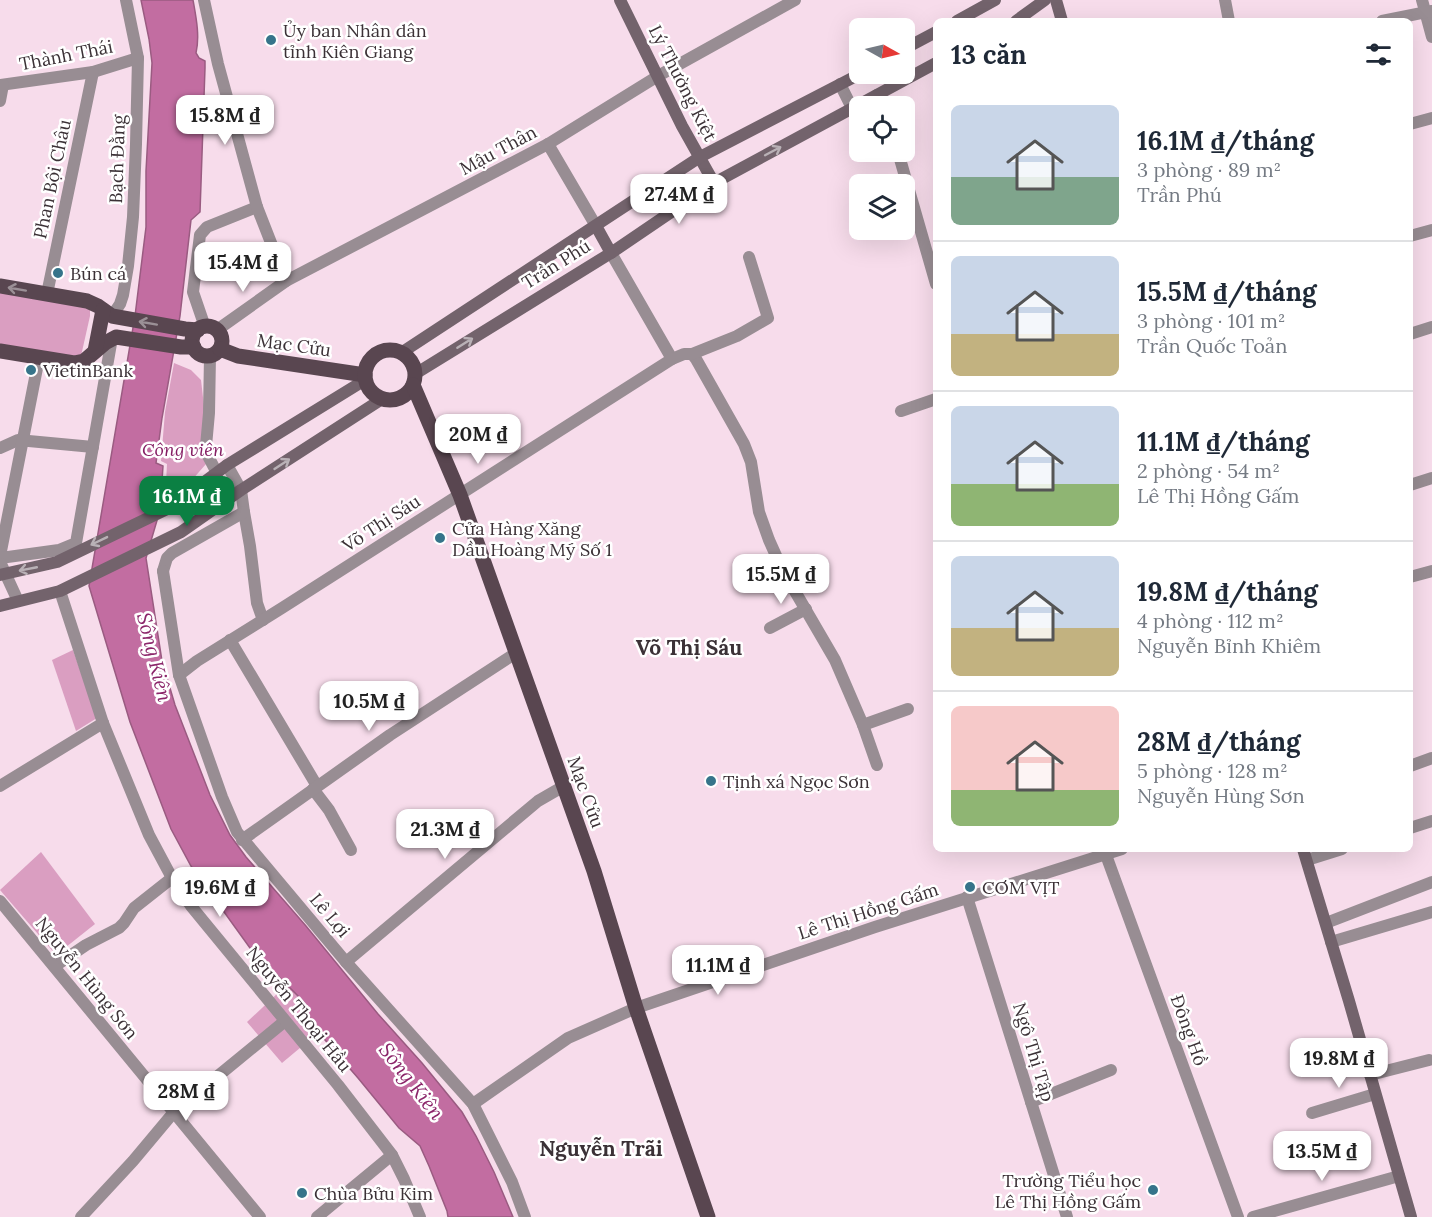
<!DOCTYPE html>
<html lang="vi">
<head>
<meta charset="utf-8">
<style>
	body { margin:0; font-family:Lora,serif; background:#f6f6f7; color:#1f2937; height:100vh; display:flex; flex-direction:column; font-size:22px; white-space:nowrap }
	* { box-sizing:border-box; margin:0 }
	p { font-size:20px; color:#747a83 }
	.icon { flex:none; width:33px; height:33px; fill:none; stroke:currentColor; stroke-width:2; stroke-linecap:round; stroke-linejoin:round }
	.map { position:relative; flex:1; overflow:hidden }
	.side { position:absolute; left:933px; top:18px; width:480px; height:834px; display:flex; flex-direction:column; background:#fff; border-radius:9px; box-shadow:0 6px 24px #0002 }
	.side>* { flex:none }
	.needle { width:39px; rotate:98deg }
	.controls { position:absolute; left:849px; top:18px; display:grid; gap:12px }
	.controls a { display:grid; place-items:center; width:66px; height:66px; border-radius:9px; background:#fff; box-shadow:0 6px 24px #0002; font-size:30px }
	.price { position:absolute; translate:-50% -51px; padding:0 14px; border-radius:12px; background:#fff; color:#222; font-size:20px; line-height:39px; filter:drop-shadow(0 2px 3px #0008) }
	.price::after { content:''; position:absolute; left:50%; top:36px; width:18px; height:14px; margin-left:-9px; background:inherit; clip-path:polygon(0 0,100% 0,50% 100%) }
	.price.active { background:#0b8043; color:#fff }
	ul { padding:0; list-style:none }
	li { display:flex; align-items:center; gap:18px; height:150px; padding:0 18px }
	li+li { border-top:2px solid #e0e1e3 }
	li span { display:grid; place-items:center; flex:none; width:168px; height:120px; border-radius:9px; color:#555 }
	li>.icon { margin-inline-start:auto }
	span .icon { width:72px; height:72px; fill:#fffc; stroke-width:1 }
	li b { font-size:26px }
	h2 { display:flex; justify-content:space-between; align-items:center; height:72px; padding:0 18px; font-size:26px }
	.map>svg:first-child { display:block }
	.green { fill:#da9ec1 }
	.water { fill:#c26da1; stroke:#9a5b81; stroke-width:1.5 }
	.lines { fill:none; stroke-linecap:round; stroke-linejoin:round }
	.minor { stroke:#988d93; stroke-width:12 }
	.tertiary { stroke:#988d93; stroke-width:12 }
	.secondary { stroke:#73636c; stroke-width:12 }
	.primary { stroke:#594650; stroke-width:15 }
	.oneway { stroke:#b9b1b6 }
	.oneway2 { stroke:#9b9096 }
	.poi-dot { fill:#36748a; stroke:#fff; stroke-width:2 }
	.labels { text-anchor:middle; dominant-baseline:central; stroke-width:5; stroke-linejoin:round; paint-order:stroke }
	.poi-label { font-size:18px; fill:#3b3136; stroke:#fff; text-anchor:start }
	.street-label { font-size:18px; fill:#3b3136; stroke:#fff }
	.park-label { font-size:18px; font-style:italic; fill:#851e64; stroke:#fff }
	.water-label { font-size:20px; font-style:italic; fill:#8b256a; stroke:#fff }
	.quarter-label { font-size:21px; font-weight:bold; fill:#3b3136; stroke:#fff }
</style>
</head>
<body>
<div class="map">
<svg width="1432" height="1217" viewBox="0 0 1432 1217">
	<rect width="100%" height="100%" fill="#f7dceb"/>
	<g class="green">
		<path d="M0,290L90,307V316L81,356L79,358L0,346Z"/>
		<path d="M174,363L191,370L201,380L204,406L206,464L177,497L165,502L167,464L161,461L165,412Z"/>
		<path d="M73,650L97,718L76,731L52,660Z"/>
		<path d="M41,852L95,924L56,955L0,890Z"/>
		<path d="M296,976L331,1022L282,1063L247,1022Z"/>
	</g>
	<path class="water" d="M141,0H193C196,17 200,36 196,53L199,58L205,61V68L200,212L191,220L180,316L162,418L156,463L163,466L160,510L146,558L162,661L175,705L210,795L230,835L246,857L306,926L378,1014L422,1063L462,1112L476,1136L494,1172L513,1217H448L447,1211L429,1166L420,1146L399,1128L358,1078L313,1026L304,1002L250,948L191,866L171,829L130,722L89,586L135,316L146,227V171L152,63L149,39Z"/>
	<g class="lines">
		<g class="minor">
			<path d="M1225,0L1229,21"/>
			<path d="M1422,0L1432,37"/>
			<path d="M1382,21L1432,11"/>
			<path d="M0,85L93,72L138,58"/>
			<path d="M877,95L881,106"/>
			<path d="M0,101L3,85"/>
			<path d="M1410,124L1432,118"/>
			<path d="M548,144L596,226"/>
			<path d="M898,152L936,284"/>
			<path d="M1410,236L1432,230"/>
			<path d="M611,253L672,359"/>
			<path d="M286,281L548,144L658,76L795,0"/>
			<path d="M47,294L93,72"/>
			<path d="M112,316L120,304L123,295L128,266L133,217L136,144L138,58L126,0"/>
			<path d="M205,327L193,292L200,235L207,227L257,207"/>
			<path d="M692,354L696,359L744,444L751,462L759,512L769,540L782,569L835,660L863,725L877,765"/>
			<path d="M210,356L209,413L206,446L208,456L217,473"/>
			<path d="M901,411L936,399"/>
			<path d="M0,448L18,440L93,447"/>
			<path d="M227,465L241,490L244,512L250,546L257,603L263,620"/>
			<path d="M1410,485L1432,478"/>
			<path d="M0,556L39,358"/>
			<path d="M0,558L59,550L76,543L112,338"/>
			<path d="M1,564L18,601"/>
			<path d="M163,571L167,558L172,553L244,512"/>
			<path d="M1410,577L1432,571"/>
			<path d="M770,628L806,609"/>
			<path d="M230,640L317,786"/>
			<path d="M179,675L197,661L282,608L672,359L684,354H692L737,336L768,318L749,257"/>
			<path d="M863,725L908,709"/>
			<path d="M1410,766L1432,758"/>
			<path d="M0,786L103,723"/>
			<path d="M313,789L329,810L351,850"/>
			<path d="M1410,828L1432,821"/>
			<path d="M242,840L390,735L516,653"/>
			<path d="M1106,855L1238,1217"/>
			<path d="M1307,860L1342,849"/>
			<path d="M967,897L1067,1217"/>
			<path d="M1326,923L1432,882"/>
			<path d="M1331,942L1432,912"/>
			<path d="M346,962L538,801L564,786"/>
			<path d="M55,966L86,945L119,928L124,923L134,908L172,878"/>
			<path d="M1370,1075L1429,1060"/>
			<path d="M1031,1102L1111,1070"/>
			<path d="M473,1104L568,1038L636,1008L875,927L1122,849"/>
			<path d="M1312,1113L1375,1094"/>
			<path d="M81,1217L133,1161L174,1112L285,1021"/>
			<path d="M317,1217L392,1155"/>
			<path d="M1253,1217L1399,1176"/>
		</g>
		<g class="tertiary">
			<path d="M204,0L218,64L257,207L286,281L217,330"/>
			<path d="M840,84L852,108"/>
			<path d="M1410,334L1432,327"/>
			<path d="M163,571L179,675L222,797L237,832L346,962L473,1104L512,1182L525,1217"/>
			<path d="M60,591L103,723L149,835L172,878L191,906L338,1085L392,1155L404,1179L420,1217"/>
			<path d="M0,901L260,1217"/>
		</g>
		<g class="secondary">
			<path d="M620,0L682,126L714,183"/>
			<path d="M1056,0L1062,21"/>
			<path d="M957,21L995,0"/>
			<path d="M1016,21L1045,0"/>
			<path d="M904,49L936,32"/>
			<path d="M596,226L611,253"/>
			<path d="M401,353L700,157L860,74"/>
			<path d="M415,374L611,253L714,183L936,63"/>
			<path d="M0,575L57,562L171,507L227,465L365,380"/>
			<path d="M0,606L60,591L181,532L241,490L382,399"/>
			<path d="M1303,849L1349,1001L1411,1217"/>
		</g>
		<g class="primary">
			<path d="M0,286L87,301L98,306L112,316L185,329L198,330"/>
			<circle cx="207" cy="341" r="15"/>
			<path d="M220,349L238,356L365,375"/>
			<circle cx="390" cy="375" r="25"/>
			<path d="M0,351L74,363L84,361L105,343L116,337L181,347H194"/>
			<path d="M95,351L103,310"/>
			<path d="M413,385L460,495L594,871L636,1008L708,1217"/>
		</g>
	</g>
	<defs><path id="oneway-shaft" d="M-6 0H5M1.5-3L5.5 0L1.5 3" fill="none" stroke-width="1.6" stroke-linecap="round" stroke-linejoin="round" transform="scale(1.5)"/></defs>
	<g class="oneway">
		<use href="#oneway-shaft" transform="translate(773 151) rotate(-28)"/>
		<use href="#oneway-shaft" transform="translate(465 343) rotate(-32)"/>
		<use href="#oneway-shaft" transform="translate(282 464) rotate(-33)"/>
		<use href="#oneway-shaft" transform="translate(99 541) rotate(154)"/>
		<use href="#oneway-shaft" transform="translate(28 569) rotate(169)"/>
	</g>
	<g class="oneway2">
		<use href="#oneway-shaft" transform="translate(17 289) rotate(-170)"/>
		<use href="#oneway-shaft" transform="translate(148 323) rotate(-170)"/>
	</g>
	<g class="poi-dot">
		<circle cx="271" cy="40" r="6"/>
		<circle cx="58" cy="273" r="6"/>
		<circle cx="31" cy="370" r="6"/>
		<circle cx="440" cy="538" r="6"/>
		<circle cx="711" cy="781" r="6"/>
		<circle cx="970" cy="887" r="6"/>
		<circle cx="1153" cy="1190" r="6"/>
		<circle cx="302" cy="1193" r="6"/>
	</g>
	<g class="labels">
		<g class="poi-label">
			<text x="283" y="30">Ủy ban Nhân dân<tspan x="283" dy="21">tỉnh Kiên Giang</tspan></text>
			<text x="70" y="273">Bún cá</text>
			<text x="43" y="370">VietinBank</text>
			<text x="452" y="528">Cửa Hàng Xăng<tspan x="452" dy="21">Dầu Hoàng Mỹ Số 1</tspan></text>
			<text x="723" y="781">Tịnh xá Ngọc Sơn</text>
			<text x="982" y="887">CƠM VỊT</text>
			<text x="1141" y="1180" text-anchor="end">Trường Tiểu học<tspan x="1141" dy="21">Lê Thị Hồng Gấm</tspan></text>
			<text x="314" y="1193">Chùa Bửu Kim</text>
		</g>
		<g class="street-label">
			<text transform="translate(66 55) rotate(-11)">Thành Thái</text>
			<text transform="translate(683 83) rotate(63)">Lý Thường Kiệt</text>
			<text transform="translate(498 150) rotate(-28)">Mậu Thân</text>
			<text transform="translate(117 159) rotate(-88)">Bạch Đằng</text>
			<text transform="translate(52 179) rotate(-78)">Phan Bội Châu</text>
			<text transform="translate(556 264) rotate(-32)">Trần Phú</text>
			<text transform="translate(294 345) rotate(8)">Mạc Cửu</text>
			<text transform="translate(381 523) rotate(-33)">Võ Thị Sáu</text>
			<text transform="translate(586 792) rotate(70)">Mạc Cửu</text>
			<text transform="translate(868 911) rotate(-18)">Lê Thị Hồng Gấm</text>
			<text transform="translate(330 915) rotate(50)">Lê Lợi</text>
			<text transform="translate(87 978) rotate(51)">Nguyễn Hùng Sơn</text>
			<text transform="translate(299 1009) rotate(51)">Nguyễn Thoại Hầu</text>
			<text transform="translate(1189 1030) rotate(70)">Đông Hồ</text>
			<text transform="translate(1034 1052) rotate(73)">Ngô Thị Tập</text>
		</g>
		<g class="park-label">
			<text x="183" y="449">Công viên</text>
		</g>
		<g class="water-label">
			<text transform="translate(155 657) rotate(76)">Sông Kiên</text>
			<text transform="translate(412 1081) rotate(52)">Sông Kiên</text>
		</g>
		<g class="quarter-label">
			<text x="689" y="647">Võ Thị Sáu</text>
			<text x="601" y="1148">Nguyễn Trãi</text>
		</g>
	</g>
</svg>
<div class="controls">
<a><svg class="needle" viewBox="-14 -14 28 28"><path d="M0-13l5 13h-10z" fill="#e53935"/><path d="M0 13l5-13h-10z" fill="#747a83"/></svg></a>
<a><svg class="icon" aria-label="locate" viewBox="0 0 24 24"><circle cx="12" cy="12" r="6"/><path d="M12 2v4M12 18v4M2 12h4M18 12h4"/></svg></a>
<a><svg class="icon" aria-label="layers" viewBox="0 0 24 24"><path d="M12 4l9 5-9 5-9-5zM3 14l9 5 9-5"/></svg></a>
</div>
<b class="price" style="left:225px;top:146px">15.8M ₫</b>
<b class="price" style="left:679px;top:225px">27.4M ₫</b>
<b class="price" style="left:243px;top:293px">15.4M ₫</b>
<b class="price" style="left:478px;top:465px">20M ₫</b>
<b class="price active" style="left:187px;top:527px">16.1M ₫</b>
<b class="price" style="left:781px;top:605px">15.5M ₫</b>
<b class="price" style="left:369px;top:732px">10.5M ₫</b>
<b class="price" style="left:445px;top:860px">21.3M ₫</b>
<b class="price" style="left:220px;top:918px">19.6M ₫</b>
<b class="price" style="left:718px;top:996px">11.1M ₫</b>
<b class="price" style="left:1339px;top:1089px">19.8M ₫</b>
<b class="price" style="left:186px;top:1122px">28M ₫</b>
<b class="price" style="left:1322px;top:1182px">13.5M ₫</b>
<section class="side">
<h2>13 căn<svg class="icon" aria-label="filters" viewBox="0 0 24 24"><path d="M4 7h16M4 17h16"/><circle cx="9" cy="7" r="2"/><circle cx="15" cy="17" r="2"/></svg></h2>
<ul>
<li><span style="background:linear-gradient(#c9d6e8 60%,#7fa58c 0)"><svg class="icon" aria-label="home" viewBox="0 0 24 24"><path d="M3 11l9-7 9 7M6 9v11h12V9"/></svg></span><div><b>16.1M ₫/tháng</b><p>3 phòng · 89 m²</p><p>Trần Phú</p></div></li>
<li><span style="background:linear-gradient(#c9d6e8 65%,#c2b280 0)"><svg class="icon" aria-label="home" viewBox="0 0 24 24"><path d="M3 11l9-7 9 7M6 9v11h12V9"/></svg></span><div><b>15.5M ₫/tháng</b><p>3 phòng · 101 m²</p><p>Trần Quốc Toản</p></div></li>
<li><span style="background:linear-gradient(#c9d6e8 65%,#8fb573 0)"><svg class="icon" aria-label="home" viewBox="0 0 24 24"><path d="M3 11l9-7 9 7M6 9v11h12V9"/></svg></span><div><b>11.1M ₫/tháng</b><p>2 phòng · 54 m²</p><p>Lê Thị Hồng Gấm</p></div></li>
<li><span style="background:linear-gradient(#c9d6e8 60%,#c2b280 0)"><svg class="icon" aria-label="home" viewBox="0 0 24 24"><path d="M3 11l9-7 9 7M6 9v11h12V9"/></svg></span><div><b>19.8M ₫/tháng</b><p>4 phòng · 112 m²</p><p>Nguyễn Bỉnh Khiêm</p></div></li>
<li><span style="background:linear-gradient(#f6c9c9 70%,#8fb573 0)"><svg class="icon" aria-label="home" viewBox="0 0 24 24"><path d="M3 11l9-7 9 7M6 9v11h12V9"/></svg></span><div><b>28M ₫/tháng</b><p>5 phòng · 128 m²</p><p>Nguyễn Hùng Sơn</p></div></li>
</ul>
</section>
</div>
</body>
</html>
